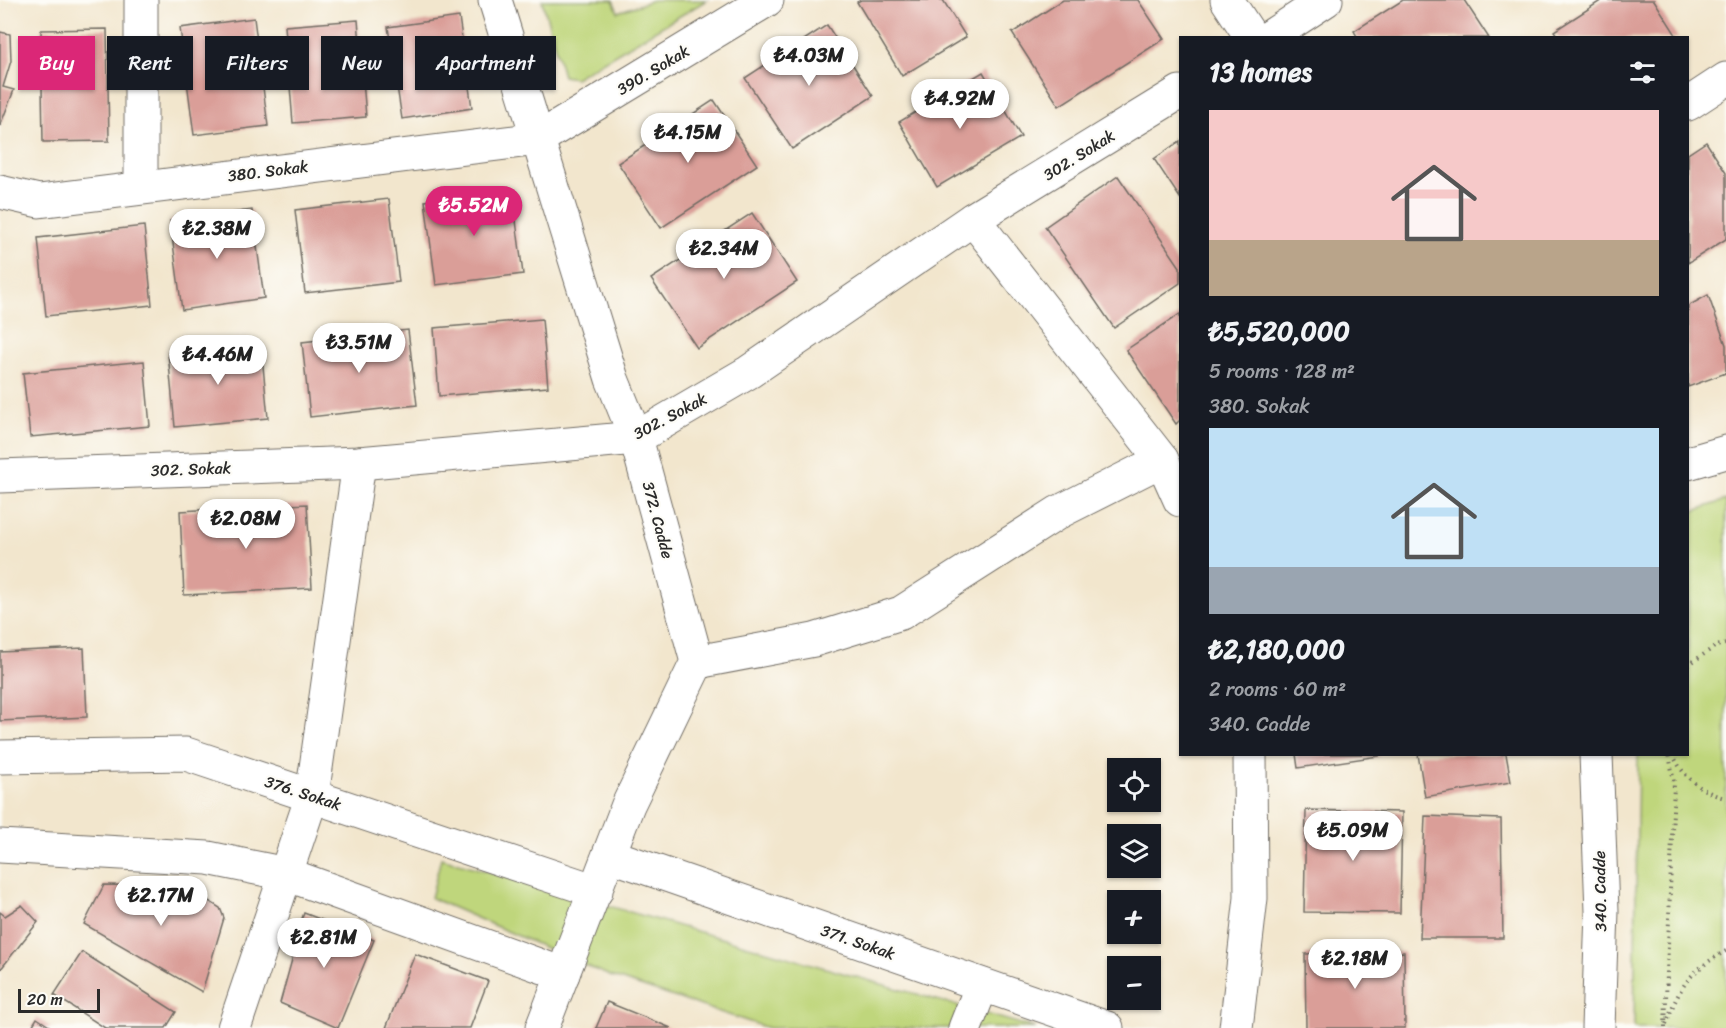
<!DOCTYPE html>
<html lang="en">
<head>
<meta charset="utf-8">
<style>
	body { margin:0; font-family:Sriracha,sans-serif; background:#242831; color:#f1f3f6; height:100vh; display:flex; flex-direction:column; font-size:22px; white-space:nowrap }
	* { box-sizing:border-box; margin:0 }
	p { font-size:20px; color:#9ea1a6 }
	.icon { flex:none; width:33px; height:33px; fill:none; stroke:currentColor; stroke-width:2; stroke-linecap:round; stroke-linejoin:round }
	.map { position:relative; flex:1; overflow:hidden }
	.drawer { position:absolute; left:1179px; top:36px; width:510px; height:720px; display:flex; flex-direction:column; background:#171b24; border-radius:0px; box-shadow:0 2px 4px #0004 }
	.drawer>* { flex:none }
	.banner { position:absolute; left:18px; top:36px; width:570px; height:54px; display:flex; gap:12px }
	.fabs { position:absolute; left:1107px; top:758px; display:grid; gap:12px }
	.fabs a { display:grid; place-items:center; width:54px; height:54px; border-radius:0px; background:#171b24; box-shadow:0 2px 4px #0004; font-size:30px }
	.scale { position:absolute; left:18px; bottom:15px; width:82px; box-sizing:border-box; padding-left:6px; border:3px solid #2b2b2b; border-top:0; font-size:16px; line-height:21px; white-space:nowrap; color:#2b2b2b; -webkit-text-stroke:4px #fdfcf7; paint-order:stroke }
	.price { position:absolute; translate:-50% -51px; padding:0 14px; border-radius:21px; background:#fff; color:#222; font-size:20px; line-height:39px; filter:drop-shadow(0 2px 3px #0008) }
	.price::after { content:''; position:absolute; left:50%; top:36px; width:18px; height:14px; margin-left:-9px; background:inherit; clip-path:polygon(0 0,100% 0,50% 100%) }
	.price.selected { background:#db2777; color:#fff }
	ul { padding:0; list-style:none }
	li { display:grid; align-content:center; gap:12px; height:318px; padding:0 30px }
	li span { display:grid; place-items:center; height:186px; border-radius:0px; color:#555 }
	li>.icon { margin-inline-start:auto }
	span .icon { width:108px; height:108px; fill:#fffc; stroke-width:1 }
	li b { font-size:26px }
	h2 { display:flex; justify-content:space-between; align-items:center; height:72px; padding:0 30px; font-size:26px }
	.pill { padding:0 21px; border-radius:0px; background:#171b24; box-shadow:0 2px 4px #0004; font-size:21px; line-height:54px }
	.pill.selected { background:#db2777; color:#fff }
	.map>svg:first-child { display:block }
	.green { fill:#bfd67b; stroke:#758053; stroke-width:1.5 }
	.building { fill:#da9e98 }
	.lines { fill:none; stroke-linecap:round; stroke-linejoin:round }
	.minor-casing { stroke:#716c64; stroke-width:35 }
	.path { stroke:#716c64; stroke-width:4; stroke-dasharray:1.5 4.5; stroke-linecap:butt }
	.minor { stroke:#fff; stroke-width:33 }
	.labels { text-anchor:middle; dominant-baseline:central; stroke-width:4.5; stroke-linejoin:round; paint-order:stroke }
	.street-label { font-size:16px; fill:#2b2b2b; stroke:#fdfcf7 }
</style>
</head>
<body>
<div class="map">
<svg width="1726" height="1028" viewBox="0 0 1726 1028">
	<rect width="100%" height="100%" fill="#fdfcf7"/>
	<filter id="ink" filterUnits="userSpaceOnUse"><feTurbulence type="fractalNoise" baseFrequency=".0167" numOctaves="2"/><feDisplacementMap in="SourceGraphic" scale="12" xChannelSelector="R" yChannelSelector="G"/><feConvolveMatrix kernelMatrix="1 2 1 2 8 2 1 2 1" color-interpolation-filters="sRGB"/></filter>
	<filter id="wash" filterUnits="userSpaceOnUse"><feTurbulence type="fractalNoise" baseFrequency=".008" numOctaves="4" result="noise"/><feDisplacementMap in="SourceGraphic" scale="24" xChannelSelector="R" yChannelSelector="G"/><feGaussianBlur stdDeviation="1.35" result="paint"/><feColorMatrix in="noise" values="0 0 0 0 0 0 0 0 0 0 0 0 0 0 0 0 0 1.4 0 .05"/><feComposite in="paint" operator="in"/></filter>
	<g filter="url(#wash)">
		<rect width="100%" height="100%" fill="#f2e6cd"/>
		<g class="green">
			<path d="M542,0H613L618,12L653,0H707L575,78L563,76Z"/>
			<path d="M1726,500V1028H1634L1638,755L1688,754V513Z"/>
			<path d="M441,858L1035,1028H768L610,976L431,898Z"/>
		</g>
		<g id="blocks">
			<g class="building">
				<path d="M861,0H943L966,37L902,76L857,2Z"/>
				<path d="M1063,0H1138L1164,39L1059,106L1012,33Z"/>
				<path d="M1403,0H1464L1489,38H1358L1354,31Z"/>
				<path d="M1602,0H1654L1678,38H1559L1554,31Z"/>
				<path d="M459,17L472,108L402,119L388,27Z"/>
				<path d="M254,18L268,126L194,135L180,28Z"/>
				<path d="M358,20L366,117L293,123L285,26Z"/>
				<path d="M827,25L873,96L792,149L745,78Z"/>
				<path d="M107,29L109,141L43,142L41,30Z"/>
				<path d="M0,32L10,34L11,61L3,87L14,90L0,126Z"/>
				<path d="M983,72L1021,137L937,187L899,122Z"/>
				<path d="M714,100L757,165L661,228L618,163Z"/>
				<path d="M1180,141V198L1154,159Z"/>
				<path d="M1706,142L1726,173V239L1688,263V154Z"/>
				<path d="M1118,176L1180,267V283L1114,328L1045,227Z"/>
				<path d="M512,190L523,274L436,285L425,201Z"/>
				<path d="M389,199L399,282L305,293L295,210Z"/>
				<path d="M252,210L264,298L182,310L170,221Z"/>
				<path d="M752,213L797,282L697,348L651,279Z"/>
				<path d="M144,226L152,305L46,316L38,238Z"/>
				<path d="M1708,295L1726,345V373L1688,387V306Z"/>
				<path d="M1180,314V420L1176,424L1126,350Z"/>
				<path d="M542,319L548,387L439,396L434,328Z"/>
				<path d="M408,330L417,405L310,417L302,342Z"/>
				<path d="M261,345L268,418L175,427L168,353Z"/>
				<path d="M144,361L150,426L30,437L23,373Z"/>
				<path d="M307,504L312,588L184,595L180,511Z"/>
				<path d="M84,648L87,717L0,721V652Z"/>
				<path d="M1296,754H1378L1379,756L1298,768Z"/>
				<path d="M1418,754H1506L1511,782L1425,797Z"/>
				<path d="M1306,810L1402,812L1400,913L1304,912Z"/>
				<path d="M1425,816L1501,819L1503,938H1420Z"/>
				<path d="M104,885L185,886L220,908L224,918L202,992L84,924Z"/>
				<path d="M22,905L38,922L0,970V912L5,916Z"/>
				<path d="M304,913L374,940L338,1028L280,1003L293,956L291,948Z"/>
				<path d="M82,952L176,1012L166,1028H105L54,995Z"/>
				<path d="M1404,952L1405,1028H1306L1305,954Z"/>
				<path d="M415,954L488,981L470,1028H386Z"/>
				<path d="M607,1002L671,1028H596Z"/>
				<path d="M37,1018L52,1028H31Z"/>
			</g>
		</g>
	</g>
	<g filter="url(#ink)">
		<use href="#blocks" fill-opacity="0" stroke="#716c64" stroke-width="1.5"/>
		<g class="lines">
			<defs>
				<g id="minor">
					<path d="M141,0V186"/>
					<path d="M495,0L612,379L636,438L697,662L628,805L542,1028"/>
					<path d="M1227,0L1252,38"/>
					<path d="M1268,38L1326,0"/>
					<path d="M1688,104L1726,79"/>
					<path d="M0,192L39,201L538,139L767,0"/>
					<path d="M973,219L1162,460L1180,500"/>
					<path d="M1688,463L1726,452"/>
					<path d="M0,476L359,463L636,438L749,372L973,219L1180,92"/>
					<path d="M697,662L814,640L901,613L1059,512L1162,460"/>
					<path d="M1596,754L1602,911L1598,1028"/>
					<path d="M0,757L186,754L596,891"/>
					<path d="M0,846L208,858L286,874L563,974"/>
					<path d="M609,855L1107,1028"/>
					<path d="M234,1028L312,796L359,463"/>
					<path d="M965,1028L982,985"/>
					<path d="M1236,1028L1251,898L1250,754"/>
				</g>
			</defs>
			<use href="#minor" class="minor-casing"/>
			<g class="path">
				<path d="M1688,665L1716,646L1726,644"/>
				<path d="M1673,754C1681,776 1704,794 1726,798"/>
				<path d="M1666,1024C1680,985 1690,971 1726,951"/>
				<path d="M1665,1027L1674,783L1669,754"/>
			</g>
			<use href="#minor" class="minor"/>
		</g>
	</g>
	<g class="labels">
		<g class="street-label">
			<text transform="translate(653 70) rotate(-31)">390. Sokak</text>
			<text transform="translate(1079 155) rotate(-32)">302. Sokak</text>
			<text transform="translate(268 171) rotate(-7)">380. Sokak</text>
			<text transform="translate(670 416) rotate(-28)">302. Sokak</text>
			<text transform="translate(191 469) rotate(-2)">302. Sokak</text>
			<text transform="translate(658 520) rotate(75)">372. Cadde</text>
			<text transform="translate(303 793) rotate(18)">376. Sokak</text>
			<text transform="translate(1600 891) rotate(-91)">340. Cadde</text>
			<text transform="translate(858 942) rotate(19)">371. Sokak</text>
		</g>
	</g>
</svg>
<div class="fabs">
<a><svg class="icon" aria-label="locate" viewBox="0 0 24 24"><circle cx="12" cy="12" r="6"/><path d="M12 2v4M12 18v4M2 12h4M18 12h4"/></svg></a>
<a><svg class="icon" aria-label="layers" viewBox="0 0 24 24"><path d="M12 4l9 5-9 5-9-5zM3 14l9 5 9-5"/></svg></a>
<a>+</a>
<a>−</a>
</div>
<div class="scale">20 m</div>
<b class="price" style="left:809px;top:87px">₺4.03M</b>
<b class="price" style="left:960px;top:130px">₺4.92M</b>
<b class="price" style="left:688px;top:164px">₺4.15M</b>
<b class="price selected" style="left:474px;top:237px">₺5.52M</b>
<b class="price" style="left:217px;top:260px">₺2.38M</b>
<b class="price" style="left:724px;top:280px">₺2.34M</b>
<b class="price" style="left:359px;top:374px">₺3.51M</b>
<b class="price" style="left:218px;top:386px">₺4.46M</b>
<b class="price" style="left:246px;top:550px">₺2.08M</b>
<b class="price" style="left:1353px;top:862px">₺5.09M</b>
<b class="price" style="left:161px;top:927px">₺2.17M</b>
<b class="price" style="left:324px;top:969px">₺2.81M</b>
<b class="price" style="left:1355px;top:990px">₺2.18M</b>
<div class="banner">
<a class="pill selected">Buy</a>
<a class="pill">Rent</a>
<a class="pill">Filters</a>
<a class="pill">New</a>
<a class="pill">Apartment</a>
</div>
<section class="drawer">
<h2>13 homes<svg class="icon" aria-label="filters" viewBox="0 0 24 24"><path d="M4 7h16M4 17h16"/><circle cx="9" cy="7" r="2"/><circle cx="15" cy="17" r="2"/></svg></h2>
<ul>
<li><span style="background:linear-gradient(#f6c9c9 70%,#b9a48a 0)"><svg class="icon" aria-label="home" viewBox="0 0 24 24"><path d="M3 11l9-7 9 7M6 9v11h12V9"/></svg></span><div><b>₺5,520,000</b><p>5 rooms · 128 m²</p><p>380. Sokak</p></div></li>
<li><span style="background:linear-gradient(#bfe0f5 75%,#9aa5b1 0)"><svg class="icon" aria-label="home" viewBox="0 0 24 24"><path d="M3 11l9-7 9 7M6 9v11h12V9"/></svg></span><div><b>₺2,180,000</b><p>2 rooms · 60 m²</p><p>340. Cadde</p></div></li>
</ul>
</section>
</div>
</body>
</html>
